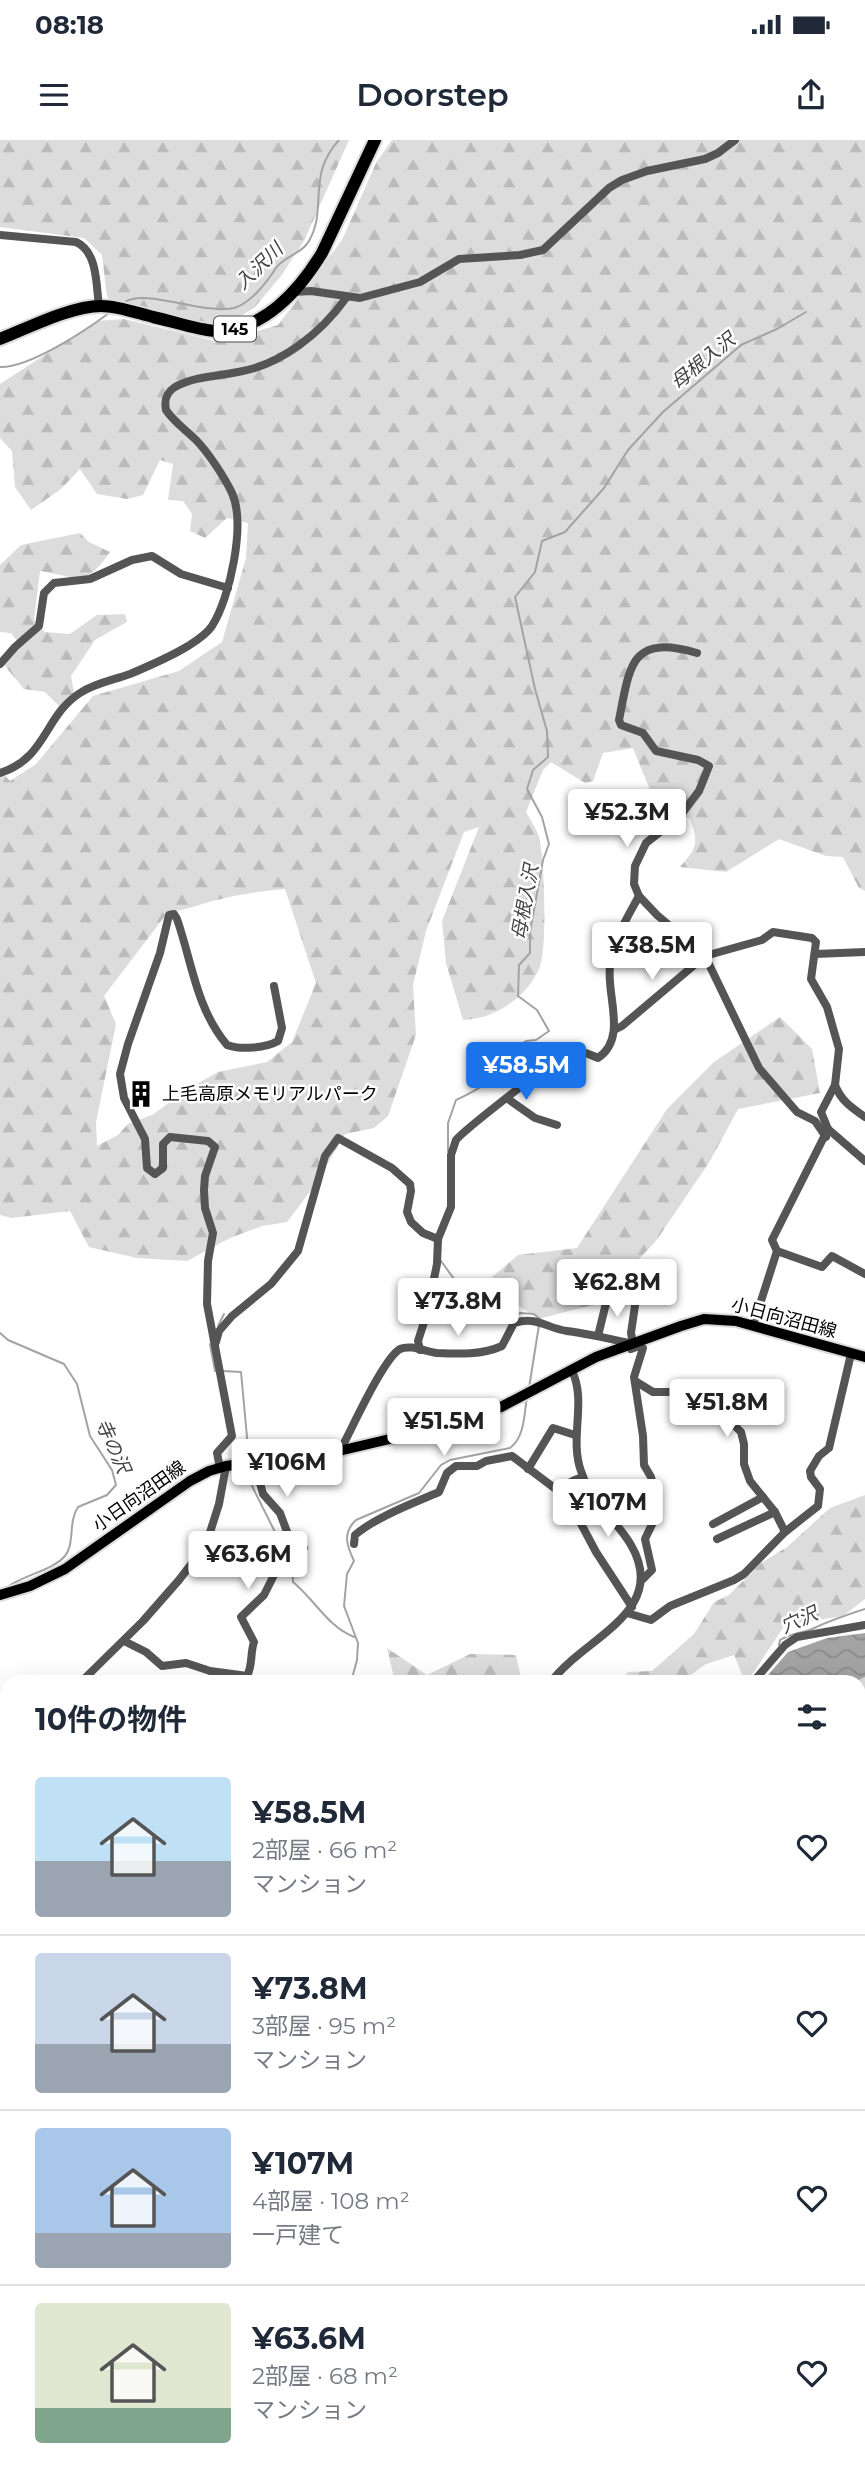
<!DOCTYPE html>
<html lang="ja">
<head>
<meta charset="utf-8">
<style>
	body { margin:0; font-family:Montserrat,"Noto Sans JP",sans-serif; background:#f2f2f3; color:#1f2937; height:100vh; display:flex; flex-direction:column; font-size:26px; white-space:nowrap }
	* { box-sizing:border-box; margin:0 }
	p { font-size:23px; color:#747a83 }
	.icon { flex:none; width:38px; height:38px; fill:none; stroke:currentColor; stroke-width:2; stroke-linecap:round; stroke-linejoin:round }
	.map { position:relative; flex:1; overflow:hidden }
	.drawer { position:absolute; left:0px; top:1535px; width:866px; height:800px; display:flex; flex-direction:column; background:#fff; border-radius:21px 21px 0 0; box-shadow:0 7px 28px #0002 }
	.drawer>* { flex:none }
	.price { position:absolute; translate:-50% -60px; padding:0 16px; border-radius:7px; background:#fff; color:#222; font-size:23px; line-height:46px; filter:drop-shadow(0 2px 4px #0008) }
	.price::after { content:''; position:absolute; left:50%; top:42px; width:21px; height:16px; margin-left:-10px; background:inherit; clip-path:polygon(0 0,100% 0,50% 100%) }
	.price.on { background:#1a73e8; color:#fff }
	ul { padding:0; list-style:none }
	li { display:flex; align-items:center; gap:21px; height:175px; padding:0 35px }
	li+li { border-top:2px solid #e0e1e3 }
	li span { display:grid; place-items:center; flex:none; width:196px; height:140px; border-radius:7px; color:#555 }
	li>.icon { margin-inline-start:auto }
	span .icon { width:84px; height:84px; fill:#fffc; stroke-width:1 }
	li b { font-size:30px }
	h2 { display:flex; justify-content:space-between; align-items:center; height:84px; padding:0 35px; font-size:30px }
	.status { display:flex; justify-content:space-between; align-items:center; height:49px; padding:0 35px; background:#fff; direction:ltr }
	.status svg { height:19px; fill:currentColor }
	header { display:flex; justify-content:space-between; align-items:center; height:91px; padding:0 35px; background:#fff; font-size:32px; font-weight:600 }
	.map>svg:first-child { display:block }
	.green { fill:#dcdcdc }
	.forest { fill:url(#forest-firs); fill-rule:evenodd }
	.park { fill:url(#park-tufts) }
	.water { fill:url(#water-waves) }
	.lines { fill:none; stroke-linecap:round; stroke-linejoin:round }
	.stream { stroke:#a3a3a3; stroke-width:2 }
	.major-casing { stroke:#dbdbdb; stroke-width:14 }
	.highway-casing { stroke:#dbdbdb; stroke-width:16 }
	.minor { stroke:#555; stroke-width:8 }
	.major { stroke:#000; stroke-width:10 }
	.highway { stroke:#000; stroke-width:12 }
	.rail { stroke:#000; stroke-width:2; stroke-dasharray:10 3.5 2 3.5; stroke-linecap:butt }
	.labels { text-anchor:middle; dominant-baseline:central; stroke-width:5; stroke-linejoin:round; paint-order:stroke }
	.shield { fill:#fff; stroke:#4c4c4c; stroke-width:2 }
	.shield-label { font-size:16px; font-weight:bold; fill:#000 }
	.poi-label { font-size:18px; fill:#000; stroke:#fff; text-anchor:start }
	.street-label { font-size:18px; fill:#000; stroke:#fff }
	.water-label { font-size:19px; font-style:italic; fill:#444; stroke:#fff }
</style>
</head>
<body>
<div class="status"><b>08:18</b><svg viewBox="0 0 49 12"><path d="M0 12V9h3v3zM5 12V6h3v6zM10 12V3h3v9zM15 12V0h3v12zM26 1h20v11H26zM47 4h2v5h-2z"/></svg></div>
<header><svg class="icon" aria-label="menu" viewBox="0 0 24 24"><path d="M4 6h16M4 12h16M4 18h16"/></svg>Doorstep<svg class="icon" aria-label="share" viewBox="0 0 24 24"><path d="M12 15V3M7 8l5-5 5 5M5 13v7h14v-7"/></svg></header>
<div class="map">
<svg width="865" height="2333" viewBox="0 0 865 2333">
	<defs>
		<pattern id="forest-firs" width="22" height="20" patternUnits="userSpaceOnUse" patternTransform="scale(1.75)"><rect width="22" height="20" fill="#dcdcdc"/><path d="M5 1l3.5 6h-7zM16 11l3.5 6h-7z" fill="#bbb"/></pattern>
		<pattern id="park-tufts" width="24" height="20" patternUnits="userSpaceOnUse" patternTransform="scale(1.75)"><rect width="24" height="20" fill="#dcdcdc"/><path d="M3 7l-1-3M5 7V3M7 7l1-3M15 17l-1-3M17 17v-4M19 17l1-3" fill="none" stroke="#bbb"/></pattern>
		<pattern id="water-waves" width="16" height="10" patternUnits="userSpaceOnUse" patternTransform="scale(1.75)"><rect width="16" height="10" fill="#a3a3a3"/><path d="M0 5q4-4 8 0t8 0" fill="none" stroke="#8b8b8b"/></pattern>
	</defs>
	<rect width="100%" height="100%" fill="#fff"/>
	<path class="green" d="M865,1510V1639L859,1638V1542H788Z"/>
	<g class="forest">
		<path d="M0,0H349L304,101L281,136L254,168L223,187L132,172L107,157L102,115L84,98L0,87Z"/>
		<path d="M392,0H865V751L859,748L843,717L826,716L779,699L726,732L680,727C697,708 699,703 690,679L659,664L652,655L633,608L603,613L593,641L585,643L551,622L543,630L526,672C531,681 538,691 540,701C544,723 548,811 539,829C526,858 494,879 463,880L446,823L442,781L479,687L464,692L426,791L413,845L416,895L388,976L374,988L345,994L315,1045L287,1082L262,1086L230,1098L187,1121L137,1118L89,1107L70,1071L11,1078L0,1075V630L10,641L36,624L93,556L179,531L222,502L246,418L248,383L227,378L205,398L190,391L192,374L183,361L168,360L173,324L160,320L143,355L127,359L97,354L80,329L61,349L31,370L15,347L12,311L0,298V244L97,181L124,179L219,202L278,185L342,100L376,23ZM285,749L316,843L292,902L267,922L218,932L183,952L154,974L128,984L118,995L97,1006L96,982L116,884L104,856L168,772C185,770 196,766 212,761C236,755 260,751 285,749Z"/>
		<path d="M80,393L89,402L110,412C83,450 80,437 40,431L34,480L45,492L70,494L97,475L125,474L127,482L95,500L71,536L75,558L64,571L45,552L24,549L4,525L21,506L11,493L0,492V425L21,405Z"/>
		<path d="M780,877L812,909L820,953L738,969L710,1021L656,1101L596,1164L538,1179L495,1150L492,1137L518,1115L577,1108L667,969L714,922Z"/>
		<path d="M865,1355V1459L843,1476L785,1485L747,1542H745L734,1515L706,1524L681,1542H620L628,1532L652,1531L694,1494L714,1462L729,1455L761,1423L787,1407L830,1368Z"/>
		<path d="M387,1508L427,1535L470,1514L516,1515L522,1542H395Z"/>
	</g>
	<path class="park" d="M859,1664L865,1665V1729H859Z"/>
	<g class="water">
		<path d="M865,1493V1537L854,1542H762L788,1512L827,1498Z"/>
		<rect x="859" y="1573" width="6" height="35"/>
		<path d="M7,1854V1915L0,1913V1857Z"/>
	</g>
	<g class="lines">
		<g class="stream">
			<path d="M123,163C145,147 202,175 234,168C250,164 267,142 276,128C284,116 302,114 309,101C328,68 306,36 339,0"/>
			<path d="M0,227C29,228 85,191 109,173"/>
			<path d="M448,1011V983L456,960C477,950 497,941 502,916L526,901L536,900L549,891L537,870L518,856L519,825L530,813V792L543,720L549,704L542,677L527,649L533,630L548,617L547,591L535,549L515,457L535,432L542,401L565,392L604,348L628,310L663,272L741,205L777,189L806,172"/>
			<path d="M441,1121L465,1154L484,1165L497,1176L510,1179L520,1173L534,1174L540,1179"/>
			<path d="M218,1186L224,1174"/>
			<path d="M0,1193L8,1200L64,1224L77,1244L90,1296L112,1330L116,1345L107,1355L78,1367C68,1382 75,1404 65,1416C52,1431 22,1435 6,1448"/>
			<path d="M210,1204L215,1231H217"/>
			<path d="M222,1231L241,1232L249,1319"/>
			<path d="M529,1248L539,1185"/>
			<path d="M250,1329L252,1346L284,1410"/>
			<path d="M290,1417L292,1419L293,1442C315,1460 327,1486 354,1497"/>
			<path d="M779,1505L780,1500C794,1492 800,1494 812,1489C829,1481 846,1475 865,1469"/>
			<path d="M351,1542L357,1520L358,1503L344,1466L347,1434L354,1421C347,1406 342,1393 356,1380L419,1353L441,1325L450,1320L510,1308C525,1297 524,1274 527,1257"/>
		</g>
		<defs>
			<path id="major" d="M0,1455L30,1446L65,1429L190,1341L209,1331L226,1326L343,1310L441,1287L501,1267L596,1217L681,1186L704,1179L736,1181L865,1217"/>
			<g id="highway">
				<path d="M0,199C28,188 71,166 101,166C118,166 137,173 153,177C173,181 196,190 216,191C263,191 299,151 322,113L375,0"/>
				<path d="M0,1739L7,1738"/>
				<path d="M859,1939L865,1940"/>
				<path d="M0,2238L7,2240"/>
				<path d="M859,2263L865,2262"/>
			</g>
		</defs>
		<use href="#major" class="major-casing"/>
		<use href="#highway" class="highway-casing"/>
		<g class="minor">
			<path d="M0,95L76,102C98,112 96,145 99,166"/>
			<path d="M293,152L311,151L360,158L420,142L459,119L520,115L543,110L609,48L622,40L647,31L705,19L718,13L735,0"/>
			<path d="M697,513C631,494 630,524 619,580L621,585L643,593L656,611L698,620L709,626L699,651L680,676L646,703L635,726L634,744L639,756L657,775L705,816L759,928L797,972L815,981L826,997"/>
			<path d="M0,524L15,507L39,486L44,453L54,443L90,439L132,420L152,416L181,434L228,448"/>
			<path d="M0,633C47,618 44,576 80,553C95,543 114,540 130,534C149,526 170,517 188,506C196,501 206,495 212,486C230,458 246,384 232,353C225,338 208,312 196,300C186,290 174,282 166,270C164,260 166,253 175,247C193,237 217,236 238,232C281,225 321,193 346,158"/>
			<path d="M815,814L865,812"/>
			<path d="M614,890L622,886L705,816L762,800L773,792L812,798L816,802L811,839L827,867L839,909L835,945L821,972L828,989L774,1096L772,1100L777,1111L753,1186"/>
			<path d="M835,945C841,961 852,968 865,977"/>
			<path d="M508,959L535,978L557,985"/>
			<path d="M828,989L865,1021"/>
			<path d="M777,1111L822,1127L832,1116L865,1134"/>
			<path d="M598,1196L608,1155"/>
			<path d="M216,1202L219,1191L232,1176L271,1144L298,1111L325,1016L338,998L392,1028L410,1044L411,1051L407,1072L411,1082L423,1093L438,1099"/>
			<path d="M631,1209L639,1206L643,1208L634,1237L643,1296L644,1325L651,1337L658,1365V1372L645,1399L652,1430L642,1440"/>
			<path d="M420,1210L418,1201L427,1173L437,1124L438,1099L451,1067V1015L456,1000C464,990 565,911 572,910C580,909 590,915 598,918C628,898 606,855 610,826C613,800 627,778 639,756"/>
			<path d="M635,1241L653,1252H673L701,1261L731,1282L741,1292L744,1304V1324L750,1341L775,1372L785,1392"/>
			<path d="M343,1310L344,1303C354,1284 384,1218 400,1209C411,1204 426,1212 437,1213C459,1214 482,1215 502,1206L514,1183C538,1176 546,1188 567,1191C590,1194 611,1199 633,1204L631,1193L639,1138"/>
			<path d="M254,1321L263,1354L280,1373L289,1397L304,1408"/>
			<path d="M220,1328L217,1313L232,1296L207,1164L208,1121L213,1093L205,1068L204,1050L205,1036L215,1007L208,1001L170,997L163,1004V1028L155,1034L147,1028L145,999L124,958L120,934L128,904L160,813L169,775L174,774L177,779C192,822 196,868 227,905C240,910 266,908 278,901L282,888L274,846"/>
			<path d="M528,1329L553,1288L575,1295"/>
			<path d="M583,1337C569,1341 559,1346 563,1362L571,1365L596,1412L632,1467"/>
			<path d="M713,1384L763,1357"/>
			<path d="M717,1399L775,1372"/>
			<path d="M354,1404L355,1395C376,1377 414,1363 439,1352L447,1333L456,1326H477L486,1321L512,1316L561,1353"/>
			<path d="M627,1473L651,1480L670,1466L734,1440L744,1434L785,1392L818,1366L820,1349L811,1337L810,1331L819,1316L829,1308L851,1214"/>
			<path d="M124,1501L146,1512L162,1526L186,1523L210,1531L247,1536C253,1525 250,1513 254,1502L241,1477L264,1455L283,1417L287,1413L304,1408"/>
			<path d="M81,1542L143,1481L179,1440L206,1405L219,1364L226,1326"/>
			<path d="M551,1542C583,1498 670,1472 631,1405C614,1376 593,1367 581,1331C569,1298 587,1261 572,1231"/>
			<path d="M753,1542L785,1505L797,1497L865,1485"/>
			<path d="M0,1599L7,1598"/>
			<path d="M0,1679L7,1677"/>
			<path d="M859,1775L865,1776"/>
			<path d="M0,1837L7,1834"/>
			<path d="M859,1847L865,1853"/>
			<path d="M0,2017L7,2018"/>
			<path d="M859,2137L865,2139"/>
			<path d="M859,2159L865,2150"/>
			<path d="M859,2301H865"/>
			<path d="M100,2328V2333"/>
			<path d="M233,2328L237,2333"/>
			<path d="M23,2333L25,2328"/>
			<path d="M327,2333V2328"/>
			<path d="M798,2333L800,2328"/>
		</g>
		<use href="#major" class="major"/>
		<use href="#highway" class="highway"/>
		<g class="rail">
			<path d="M859,2325H865"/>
			<path d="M607,2333L740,2328"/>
			<path d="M754,2333L823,2328"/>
		</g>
	</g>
	<defs>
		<symbol id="building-bare" viewBox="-9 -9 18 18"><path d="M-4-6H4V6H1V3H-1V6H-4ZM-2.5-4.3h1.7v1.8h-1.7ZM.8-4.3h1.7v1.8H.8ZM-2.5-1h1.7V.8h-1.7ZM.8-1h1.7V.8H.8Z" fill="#000" stroke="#fff" stroke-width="2.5" paint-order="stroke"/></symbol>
	</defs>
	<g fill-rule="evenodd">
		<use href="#building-bare" x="122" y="935" width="38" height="38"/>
	</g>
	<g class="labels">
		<rect class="shield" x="214" y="176.5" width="42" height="25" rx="5"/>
		<g class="shield-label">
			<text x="235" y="189">145</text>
		</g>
		<g class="poi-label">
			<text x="162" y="954">上毛高原メモリアルパーク</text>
		</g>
		<g class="street-label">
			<text transform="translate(784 1178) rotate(15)">小日向沼田線</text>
			<text transform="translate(139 1356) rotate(-35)">小日向沼田線</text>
		</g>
		<g class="water-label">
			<text transform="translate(259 126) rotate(-44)">入沢川</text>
			<text transform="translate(703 221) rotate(-39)">母根入沢</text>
			<text transform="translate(525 762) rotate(-80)">母根入沢</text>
			<text transform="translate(113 1306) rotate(66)">寺の沢</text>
			<text transform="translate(799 1480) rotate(-24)">穴沢</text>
		</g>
	</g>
</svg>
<b class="price" style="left:627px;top:709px">¥52.3M</b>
<b class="price" style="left:652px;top:842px">¥38.5M</b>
<b class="price on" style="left:526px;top:962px">¥58.5M</b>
<b class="price" style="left:617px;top:1179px">¥62.8M</b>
<b class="price" style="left:458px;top:1198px">¥73.8M</b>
<b class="price" style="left:727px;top:1299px">¥51.8M</b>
<b class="price" style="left:444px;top:1318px">¥51.5M</b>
<b class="price" style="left:287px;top:1359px">¥106M</b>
<b class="price" style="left:608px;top:1399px">¥107M</b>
<b class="price" style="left:248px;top:1451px">¥63.6M</b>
<section class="drawer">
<h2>10件の物件<svg class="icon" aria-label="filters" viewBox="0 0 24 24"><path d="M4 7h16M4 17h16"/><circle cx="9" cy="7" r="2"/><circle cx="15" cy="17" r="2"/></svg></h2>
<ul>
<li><span style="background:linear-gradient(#bfe0f5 60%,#9aa5b1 0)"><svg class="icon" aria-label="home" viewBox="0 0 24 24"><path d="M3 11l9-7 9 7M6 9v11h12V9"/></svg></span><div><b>¥58.5M</b><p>2部屋 · 66 m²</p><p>マンション</p></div><svg class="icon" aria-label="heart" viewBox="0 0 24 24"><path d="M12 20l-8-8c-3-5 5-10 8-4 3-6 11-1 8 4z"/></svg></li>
<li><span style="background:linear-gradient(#c9d6e8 65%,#9aa5b1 0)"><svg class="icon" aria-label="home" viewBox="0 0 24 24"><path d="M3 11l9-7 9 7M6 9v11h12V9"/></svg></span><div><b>¥73.8M</b><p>3部屋 · 95 m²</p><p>マンション</p></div><svg class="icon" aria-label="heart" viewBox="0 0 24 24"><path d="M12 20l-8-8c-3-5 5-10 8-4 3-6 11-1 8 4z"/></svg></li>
<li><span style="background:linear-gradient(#a9c7e8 75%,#9aa5b1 0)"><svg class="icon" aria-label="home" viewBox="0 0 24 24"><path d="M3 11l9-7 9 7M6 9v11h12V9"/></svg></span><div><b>¥107M</b><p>4部屋 · 108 m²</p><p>一戸建て</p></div><svg class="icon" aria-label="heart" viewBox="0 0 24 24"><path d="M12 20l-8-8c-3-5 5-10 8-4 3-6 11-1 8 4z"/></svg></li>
<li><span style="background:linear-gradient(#dfe7d0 75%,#7fa58c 0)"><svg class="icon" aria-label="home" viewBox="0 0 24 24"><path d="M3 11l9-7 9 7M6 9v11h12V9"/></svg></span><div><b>¥63.6M</b><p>2部屋 · 68 m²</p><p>マンション</p></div><svg class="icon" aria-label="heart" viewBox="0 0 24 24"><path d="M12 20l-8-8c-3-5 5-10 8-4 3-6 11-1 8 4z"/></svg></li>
</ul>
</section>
</div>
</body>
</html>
